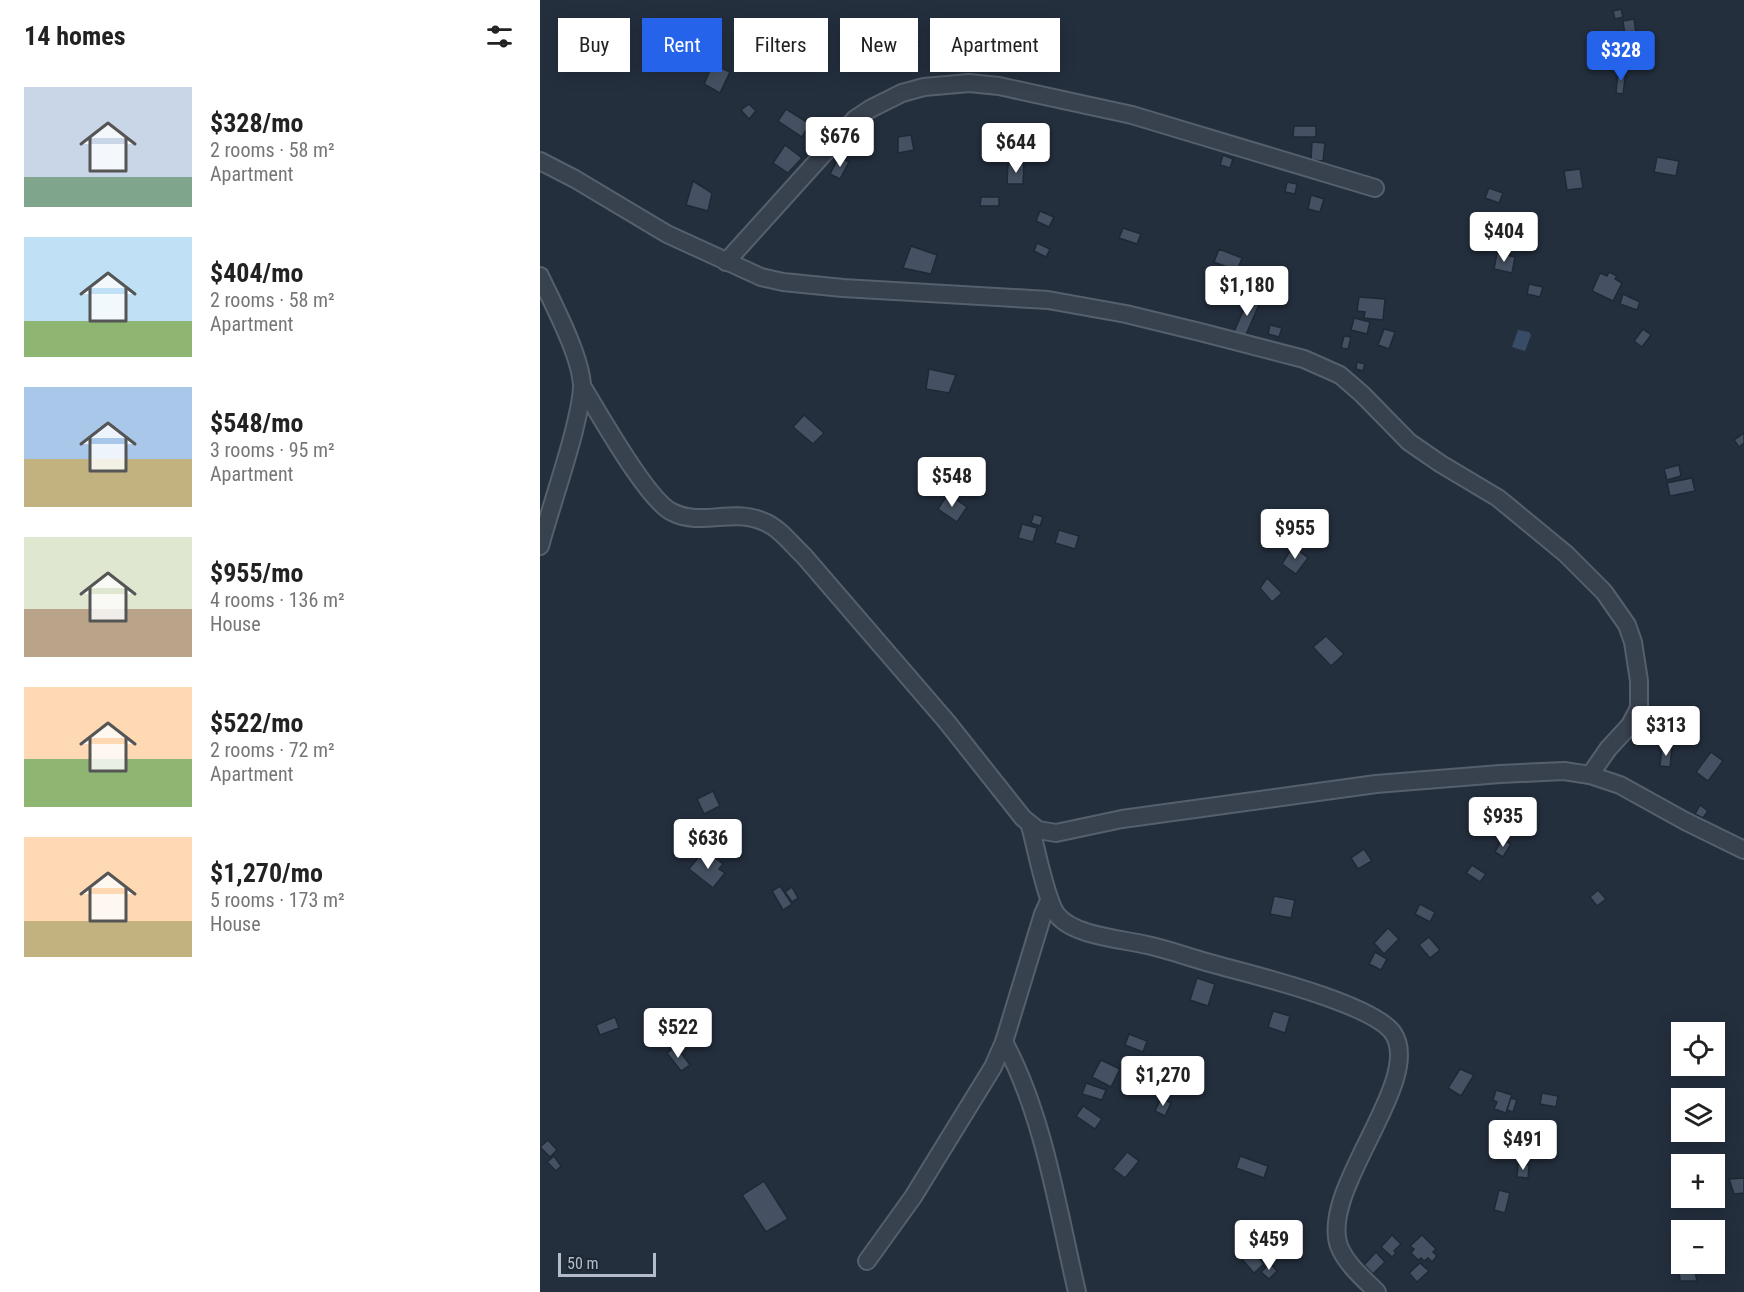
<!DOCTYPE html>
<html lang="en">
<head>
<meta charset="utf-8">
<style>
	body { margin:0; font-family:"Roboto Condensed",sans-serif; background:#f6f6f6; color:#222; height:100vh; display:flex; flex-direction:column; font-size:22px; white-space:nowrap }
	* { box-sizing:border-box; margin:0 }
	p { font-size:20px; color:#767676 }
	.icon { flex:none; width:33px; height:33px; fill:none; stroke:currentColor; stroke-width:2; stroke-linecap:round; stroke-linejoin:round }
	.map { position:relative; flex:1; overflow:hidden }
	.side { display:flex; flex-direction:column; background:#fff; width:540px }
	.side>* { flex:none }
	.guide { position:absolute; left:18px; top:18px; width:570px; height:54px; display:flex; gap:12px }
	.controls { position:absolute; left:1131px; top:1022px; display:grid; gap:12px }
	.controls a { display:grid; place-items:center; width:54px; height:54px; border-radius:0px; background:#fff; box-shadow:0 3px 15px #0003; font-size:30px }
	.scale { position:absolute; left:18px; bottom:15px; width:98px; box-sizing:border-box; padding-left:6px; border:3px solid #b4bcc9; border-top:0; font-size:16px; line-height:21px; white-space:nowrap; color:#b4bcc9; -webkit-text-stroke:4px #1d2633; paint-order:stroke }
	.price { position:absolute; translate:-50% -51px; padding:0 14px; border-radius:6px; background:#fff; color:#222; font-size:20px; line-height:39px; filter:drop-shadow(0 2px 3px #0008) }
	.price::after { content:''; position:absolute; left:50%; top:36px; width:18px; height:14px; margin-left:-9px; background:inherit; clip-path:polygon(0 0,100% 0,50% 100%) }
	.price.on { background:#2563eb; color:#fff }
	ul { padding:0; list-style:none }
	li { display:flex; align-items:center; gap:18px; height:150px; padding:0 24px }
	li span { display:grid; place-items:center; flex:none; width:168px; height:120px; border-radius:0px; color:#555 }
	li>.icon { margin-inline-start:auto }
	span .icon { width:72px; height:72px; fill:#fffc; stroke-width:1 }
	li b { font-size:26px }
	h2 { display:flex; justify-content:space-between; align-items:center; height:72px; padding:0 24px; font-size:26px }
	.chip { padding:0 21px; border-radius:0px; background:#fff; box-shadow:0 3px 15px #0003; font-size:21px; line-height:54px }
	.chip.on { background:#2563eb; color:#fff }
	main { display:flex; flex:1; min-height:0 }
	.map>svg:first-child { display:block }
	.water { fill:#394c67 }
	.building { fill:#455162; stroke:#1f2835; stroke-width:1.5 }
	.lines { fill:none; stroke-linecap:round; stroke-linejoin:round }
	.minor-casing { stroke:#565f6c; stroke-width:20 }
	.minor { stroke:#38414e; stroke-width:16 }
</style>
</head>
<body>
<main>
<section class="side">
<h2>14 homes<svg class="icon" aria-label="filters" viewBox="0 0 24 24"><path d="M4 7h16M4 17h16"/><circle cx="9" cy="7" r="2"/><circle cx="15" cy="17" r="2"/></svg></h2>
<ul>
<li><span style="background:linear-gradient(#c9d6e8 75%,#7fa58c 0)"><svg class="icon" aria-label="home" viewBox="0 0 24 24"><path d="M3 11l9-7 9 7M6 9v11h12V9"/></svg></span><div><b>$328/mo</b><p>2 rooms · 58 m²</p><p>Apartment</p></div></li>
<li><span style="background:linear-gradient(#bfe0f5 70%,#8fb573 0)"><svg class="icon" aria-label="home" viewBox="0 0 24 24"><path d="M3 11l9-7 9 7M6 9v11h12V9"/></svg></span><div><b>$404/mo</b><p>2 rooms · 58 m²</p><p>Apartment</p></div></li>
<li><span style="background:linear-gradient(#a9c7e8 60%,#c2b280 0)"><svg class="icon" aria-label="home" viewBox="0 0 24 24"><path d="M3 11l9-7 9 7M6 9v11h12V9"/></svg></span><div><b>$548/mo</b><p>3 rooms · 95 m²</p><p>Apartment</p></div></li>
<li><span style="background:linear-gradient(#dfe7d0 60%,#b9a48a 0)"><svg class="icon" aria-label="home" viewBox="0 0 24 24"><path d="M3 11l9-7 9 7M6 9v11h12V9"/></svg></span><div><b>$955/mo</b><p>4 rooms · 136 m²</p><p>House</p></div></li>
<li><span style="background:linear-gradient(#ffd9b3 60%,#8fb573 0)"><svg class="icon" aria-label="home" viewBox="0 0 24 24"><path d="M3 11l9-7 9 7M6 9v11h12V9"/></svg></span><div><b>$522/mo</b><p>2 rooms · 72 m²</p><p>Apartment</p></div></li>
<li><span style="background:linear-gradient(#ffd9b3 70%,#c2b280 0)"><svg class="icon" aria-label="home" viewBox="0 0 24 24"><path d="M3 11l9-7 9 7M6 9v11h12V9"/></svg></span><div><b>$1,270/mo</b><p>5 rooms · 173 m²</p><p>House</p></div></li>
</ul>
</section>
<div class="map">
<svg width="1204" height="1292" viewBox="0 0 1204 1292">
	<rect width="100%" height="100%" fill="#242f3e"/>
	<path class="water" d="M978,330L989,332L991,335L985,351L972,347Z"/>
	<g class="building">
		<path d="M1081,9L1083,17L1075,19L1073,11Z"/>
		<path d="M1094,19L1096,34L1085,35L1083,21Z"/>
		<path d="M374,39L380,44L374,51L368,45Z"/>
		<path d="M348,45L359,56L349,64L339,54Z"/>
		<path d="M173,64L190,72L180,93L164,84Z"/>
		<path d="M1078,70L1086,71L1083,94L1076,93Z"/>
		<path d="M209,104L216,111L209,119L201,110Z"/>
		<path d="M246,109L270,124L262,137L238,121Z"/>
		<path d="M754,126H776V137H753Z"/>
		<path d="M371,135L374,150L358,153V137Z"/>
		<path d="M772,142L785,143L783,161L771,160Z"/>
		<path d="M245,145L262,158L248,173L233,163Z"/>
		<path d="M683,155L693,159L690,168L680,165Z"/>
		<path d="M299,157L309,162L300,179L290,174Z"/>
		<path d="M1117,157L1139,161L1136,176L1114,172Z"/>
		<path d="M468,164H484L483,184H467Z"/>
		<path d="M1040,169L1043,188L1027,190L1024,171Z"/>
		<path d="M153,181L172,193L168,211L146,205Z"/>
		<path d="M747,182L757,184L755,194L745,192Z"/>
		<path d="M949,188L963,193L959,203L945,198Z"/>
		<path d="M771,195L784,199L780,212L768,209Z"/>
		<path d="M441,197H459V206H440Z"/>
		<path d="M500,211L514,217L509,227L496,221Z"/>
		<path d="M583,228L601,234L597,244L579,238Z"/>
		<path d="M497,243L510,249L506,257L494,251Z"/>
		<path d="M371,246L397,255L391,274L363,268Z"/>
		<path d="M679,249L702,258L697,271L674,262Z"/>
		<path d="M957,253L975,257L972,273L954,269Z"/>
		<path d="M1069,272L1077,276L1075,279L1082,283L1073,301L1052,291L1060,273L1067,276Z"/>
		<path d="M989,284L1003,287L1000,297L987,294Z"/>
		<path d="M1083,294L1100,302L1097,310L1080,304Z"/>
		<path d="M709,297L720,302L705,337L694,332Z"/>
		<path d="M819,297L845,299L843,320L824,318L825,312L817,311Z"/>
		<path d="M814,318L830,322L827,334L811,330Z"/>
		<path d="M730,325L742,328L739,337L728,334Z"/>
		<path d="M844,329L855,332L849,349L838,345Z"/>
		<path d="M1103,329L1111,335L1102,347L1094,341Z"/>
		<path d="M804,336L811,337L808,349L801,348Z"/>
		<path d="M817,362L825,364L823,371L816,369Z"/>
		<path d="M389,369L416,375L409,393L386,389Z"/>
		<path d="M264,415L284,433L273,444L253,427Z"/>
		<path d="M1204,433V443L1199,447L1194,440Z"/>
		<path d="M1139,465L1141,476L1127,480L1124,469Z"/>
		<path d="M1152,478L1155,491L1130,496L1127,483Z"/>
		<path d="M408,494L427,507L417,522L398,509Z"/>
		<path d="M494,514L503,517L500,526L491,523Z"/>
		<path d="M482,524L497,528L493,542L478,538Z"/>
		<path d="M519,530L539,536L535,549L515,543Z"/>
		<path d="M753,546L768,558L756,574L742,564Z"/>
		<path d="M727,578L742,593L732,602L720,588Z"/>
		<path d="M786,636L804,654L791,666L773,647Z"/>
		<path d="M1122,747L1132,748L1130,767L1120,766Z"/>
		<path d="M1171,752L1183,761L1168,781L1156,772Z"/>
		<path d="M173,791L180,806L164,814L157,799Z"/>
		<path d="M1160,805L1168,811L1163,818L1155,814Z"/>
		<path d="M962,839L971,844L963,857L955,852Z"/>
		<path d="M824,849L832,861L818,869L811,858Z"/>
		<path d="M161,854L171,862L174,857L183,864L179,869L185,873L173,888L149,869Z"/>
		<path d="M932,865L946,874L940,882L926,873Z"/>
		<path d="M240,886L252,904L243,910L232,891Z"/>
		<path d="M252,887L258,898L252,902L245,892Z"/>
		<path d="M1058,890L1066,899L1057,906L1050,897Z"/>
		<path d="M734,896L755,900L751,918L730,914Z"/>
		<path d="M880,904L895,912L890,922L875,914Z"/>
		<path d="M848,928L859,939L844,954L834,943Z"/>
		<path d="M889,937L900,950L890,958L879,945Z"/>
		<path d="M835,952L847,959L841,970L829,964Z"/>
		<path d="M657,978L675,984L668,1006L650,1000Z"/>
		<path d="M733,1011L750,1016L745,1033L728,1027Z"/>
		<path d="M75,1017L79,1028L60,1035L56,1025Z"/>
		<path d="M589,1034L607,1041L603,1052L585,1045Z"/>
		<path d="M136,1046L150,1065L141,1071L127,1053Z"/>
		<path d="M561,1060L580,1069L571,1087L552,1077Z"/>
		<path d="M638,1065L648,1070L643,1079L633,1074Z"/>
		<path d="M920,1069L934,1075L921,1096L908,1088Z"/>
		<path d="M546,1083L566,1090L562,1100L542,1094Z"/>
		<path d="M956,1090L972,1095L966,1113L954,1109L957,1102L953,1100Z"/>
		<path d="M1002,1093L1018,1096L1016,1107L1000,1104Z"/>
		<path d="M621,1098L631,1103L625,1116L615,1111Z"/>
		<path d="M971,1098L977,1100L973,1112L967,1110Z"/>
		<path d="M543,1106L562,1119L555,1129L536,1116Z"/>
		<path d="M8,1140L17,1150L10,1157L0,1147Z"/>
		<path d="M587,1152L599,1161L585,1178L573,1169Z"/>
		<path d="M14,1156L21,1166L16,1171L7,1162Z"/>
		<path d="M700,1156L728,1166L724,1178L696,1168Z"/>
		<path d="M978,1164L989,1165L988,1178L977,1177Z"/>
		<path d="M1204,1178V1193L1194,1194L1189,1179Z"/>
		<path d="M224,1181L248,1219L226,1232L202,1195Z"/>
		<path d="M959,1190L970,1193L965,1213L954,1210Z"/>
		<path d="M852,1235L861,1244L854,1251L856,1253L852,1257L841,1247Z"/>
		<path d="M882,1235L896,1249L893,1252L897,1256L892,1262L888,1258L884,1261L881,1258L878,1260L871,1253L874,1249L870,1246Z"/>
		<path d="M710,1248L724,1264L714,1273L700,1257Z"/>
		<path d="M836,1252L845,1262L833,1274L824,1265Z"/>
		<path d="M1174,1255H1182L1186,1265L1171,1270L1169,1263H1174Z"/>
		<path d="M730,1263L737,1271L729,1279L721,1272Z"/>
		<path d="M880,1263L889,1271L877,1282L869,1273Z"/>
		<path d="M1154,1267L1157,1281H1140L1139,1269Z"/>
	</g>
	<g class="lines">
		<defs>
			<g id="minor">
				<path d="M0,161L35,179L127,234L221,277L243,282L303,288L508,300L586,314L660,332L764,359L800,375L822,394L869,442L901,464L958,498L1026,554L1064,592L1087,625L1093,642L1099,681V708L1090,725L1068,749L1050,775"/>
				<path d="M186,262L315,119L330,109L362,93L384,87L429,83L459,86L592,115L835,188"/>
				<path d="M0,276C13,304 41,356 42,386C42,401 37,417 34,431C24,470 11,507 0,546"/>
				<path d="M42,386C59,413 107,500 132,512C161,527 192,508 222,521C239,527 251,544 264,556L407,722L483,818L498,830L516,833L582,819L836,784L960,774L1024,771L1050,775L1080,785L1145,821L1204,850"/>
				<path d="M490,826C496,846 506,903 518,916C535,936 582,939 607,945C630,950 654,959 677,965C714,975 833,1004 853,1033C885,1080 779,1189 799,1246C806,1264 824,1279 837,1292"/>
				<path d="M464,1042C504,1116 518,1211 537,1292"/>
				<path d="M327,1261L373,1197L453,1067L464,1042L503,914L509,901"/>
			</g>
		</defs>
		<use href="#minor" class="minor-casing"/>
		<use href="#minor" class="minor"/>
	</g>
</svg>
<div class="controls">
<a><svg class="icon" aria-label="locate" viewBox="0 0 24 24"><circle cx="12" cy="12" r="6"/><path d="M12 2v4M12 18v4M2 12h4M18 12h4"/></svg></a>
<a><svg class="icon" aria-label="layers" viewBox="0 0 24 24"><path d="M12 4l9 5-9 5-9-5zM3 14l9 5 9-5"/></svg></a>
<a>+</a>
<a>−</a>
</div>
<div class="scale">50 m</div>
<b class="price on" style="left:1081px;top:82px">$328</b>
<b class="price" style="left:300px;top:168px">$676</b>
<b class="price" style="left:476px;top:174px">$644</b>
<b class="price" style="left:964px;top:263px">$404</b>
<b class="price" style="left:707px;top:317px">$1,180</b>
<b class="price" style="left:412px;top:508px">$548</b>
<b class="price" style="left:755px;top:560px">$955</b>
<b class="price" style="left:1126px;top:757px">$313</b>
<b class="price" style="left:963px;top:848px">$935</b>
<b class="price" style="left:168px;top:870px">$636</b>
<b class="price" style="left:138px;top:1059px">$522</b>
<b class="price" style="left:623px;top:1107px">$1,270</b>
<b class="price" style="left:983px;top:1171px">$491</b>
<b class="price" style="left:729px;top:1271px">$459</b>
<div class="guide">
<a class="chip">Buy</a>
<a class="chip on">Rent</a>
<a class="chip">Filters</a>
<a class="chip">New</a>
<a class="chip">Apartment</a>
</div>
</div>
</main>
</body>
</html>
